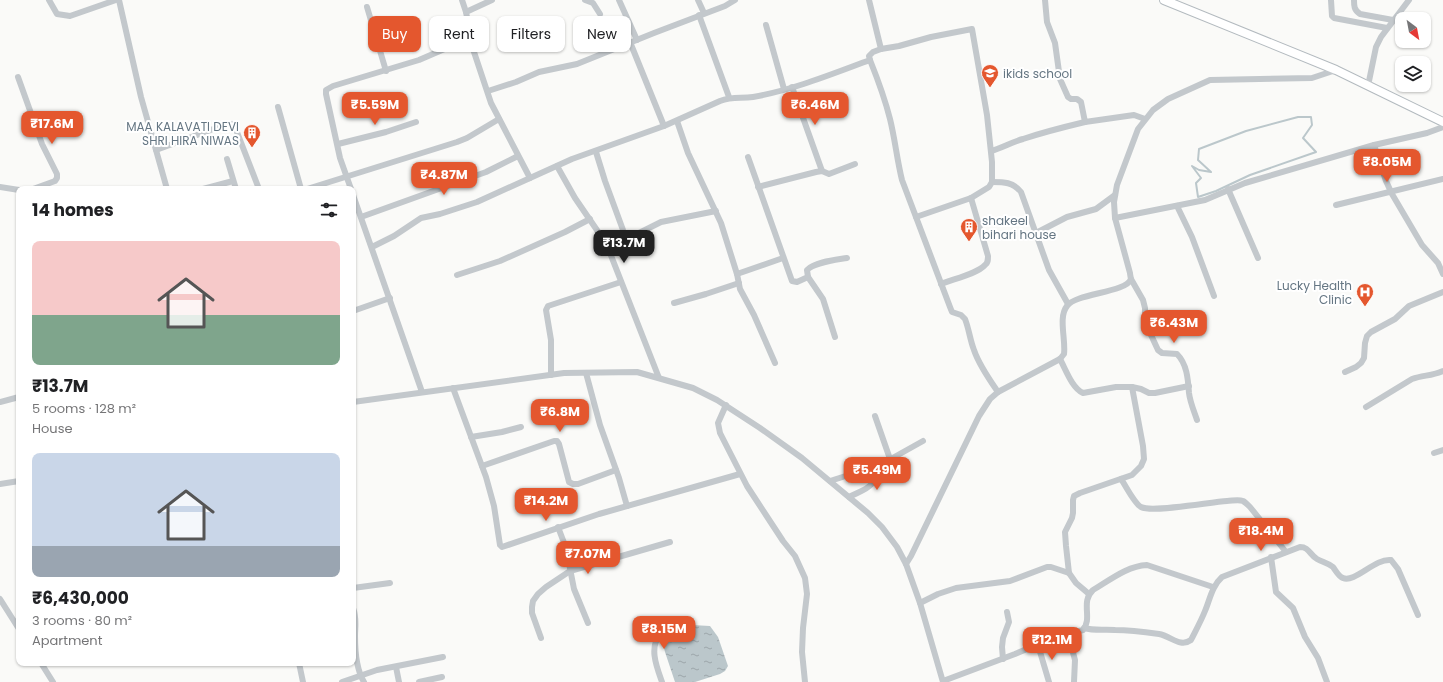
<!DOCTYPE html>
<html lang="en">
<head>
<meta charset="utf-8">
<style>
	body { margin:0; font-family:Poppins,sans-serif; background:#f6f6f6; color:#202124; height:100vh; display:flex; flex-direction:column; font-size:15px; white-space:nowrap }
	* { box-sizing:border-box; margin:0 }
	p { font-size:13px; color:#757577 }
	.icon { flex:none; width:22px; height:22px; fill:none; stroke:currentColor; stroke-width:2; stroke-linecap:round; stroke-linejoin:round }
	.map { position:relative; flex:1; overflow:hidden }
	.details { position:absolute; left:16px; top:186px; width:340px; height:480px; display:flex; flex-direction:column; background:#fff; border-radius:8px; box-shadow:0 1px 3px #0004 }
	.details>* { flex:none }
	.top-card { position:absolute; left:368px; top:16px; width:380px; height:36px; display:flex; gap:8px }
	.needle { width:26px; rotate:148deg }
	.fabs { position:absolute; left:1395px; top:12px; display:grid; gap:8px }
	.fabs a { display:grid; place-items:center; width:36px; height:36px; border-radius:8px; background:#fff; box-shadow:0 1px 3px #0004; font-size:20px }
	.price { position:absolute; translate:-50% -34px; padding:0 9px; border-radius:8px; background:#e4572e; color:#fff; font-size:13px; line-height:26px; filter:drop-shadow(0 1px 2px #0008) }
	.price::after { content:''; position:absolute; left:50%; top:24px; width:12px; height:9px; margin-left:-6px; background:inherit; clip-path:polygon(0 0,100% 0,50% 100%) }
	.price.current { background:#222; color:#fff }
	ul { padding:0; list-style:none }
	li { display:grid; align-content:center; gap:8px; height:212px; padding:0 16px }
	li span { display:grid; place-items:center; height:124px; border-radius:8px; color:#555 }
	li>.icon { margin-inline-start:auto }
	span .icon { width:72px; height:72px; fill:#fffc; stroke-width:1 }
	li b { font-size:17px }
	h2 { display:flex; justify-content:space-between; align-items:center; height:48px; padding:0 16px; font-size:17px }
	.tag { padding:0 14px; border-radius:8px; background:#fff; box-shadow:0 1px 3px #0004; font-size:14px; line-height:36px }
	.tag.current { background:#e4572e; color:#fff }
	.map>svg:first-child { display:block }
	.water { fill:url(#water-ripples) }
	.lines { fill:none; stroke-linecap:round; stroke-linejoin:round }
	.stream { stroke:#bbc7cb; stroke-width:2 }
	.secondary-casing { stroke:#b3babf; stroke-width:10 }
	.minor { stroke:#c3c8cc; stroke-width:6 }
	.secondary { stroke:#fff; stroke-width:8 }
	.labels { text-anchor:middle; dominant-baseline:central; stroke-width:4; stroke-linejoin:round; paint-order:stroke }
	.poi-label { font-size:12px; fill:#657683; stroke:#fff; text-anchor:start }
</style>
</head>
<body>
<div class="map">
<svg width="1443" height="682" viewBox="0 0 1443 682">
	<defs>
		<pattern id="water-ripples" width="26" height="14" patternUnits="userSpaceOnUse"><rect width="26" height="14" fill="#bbc7cb"/><path d="M2 4q2-2 4 0t4 0M15 11q2-2 4 0t4 0" fill="none" stroke="#9ca6aa"/></pattern>
	</defs>
	<rect width="100%" height="100%" fill="#fafaf8"/>
	<path class="water" d="M692,625L710,626L718,637L728,666L725,671L720,674L695,682H675L665,652L662,640C669,630 681,627 692,625Z"/>
	<g class="lines">
		<path class="stream" d="M1298,117H1311L1312,125L1303,138L1316,152L1250,175L1216,191L1198,197L1196,183L1201,178L1192,166L1199,170L1211,172L1198,160L1199,149L1246,131Z"/>
		<defs>
			<path id="secondary" d="M1164,0L1336,70L1443,122"/>
		</defs>
		<use href="#secondary" class="secondary-casing"/>
		<g class="minor">
			<path d="M49,0L57,14L70,16L116,0"/>
			<path d="M119,0L141,97L167,189"/>
			<path d="M462,0L466,12L473,49L491,103L530,178"/>
			<path d="M585,0L593,3L600,14"/>
			<path d="M619,0L637,40"/>
			<path d="M698,0L704,13"/>
			<path d="M869,0L881,49"/>
			<path d="M1045,0L1047,22L1055,43L1060,79L1068,97L1071,99H1077L1081,102L1085,122L1134,115L1145,119"/>
			<path d="M1331,0L1332,16L1334,18L1387,28"/>
			<path d="M1354,0C1354,6 1354,10 1360,14L1393,20"/>
			<path d="M367,7L386,71"/>
			<path d="M466,12L492,0"/>
			<path d="M699,15L729,97"/>
			<path d="M766,25L784,89"/>
			<path d="M630,42L664,126"/>
			<path d="M870,60C878,80 885,99 890,119C895,139 897,160 902,180L950,307L952,312L961,315L965,319C969,329 970,340 974,350C979,365 989,379 998,392"/>
			<path d="M18,77L42,144L57,174V178L55,181L33,189"/>
			<path d="M1368,86L1376,47L1381,37L1409,0"/>
			<path d="M792,87L822,171"/>
			<path d="M488,91L516,82L539,72L577,64L654,33L725,6L735,0"/>
			<path d="M278,107L301,189"/>
			<path d="M677,121L688,153L721,223L737,274L740,289L754,315L775,363"/>
			<path d="M338,144L386,132L416,122"/>
			<path d="M1374,145L1386,181L1392,194L1422,245L1438,263L1443,274"/>
			<path d="M156,150L227,124H232L235,127L259,189"/>
			<path d="M991,151C1002,148 1012,142 1023,139C1044,132 1064,127 1085,122"/>
			<path d="M596,152L605,181L623,230L625,235L628,237L633,236L661,222L716,211"/>
			<path d="M748,157L792,281L797,282L808,277L807,270C815,262 835,260 847,258"/>
			<path d="M227,159L236,189"/>
			<path d="M557,166L575,198L601,236L610,253L659,378"/>
			<path d="M992,182C1004,182 1013,182 1021,192L1049,270L1068,304"/>
			<path d="M0,187L19,190"/>
			<path d="M758,187L816,172L822,171L829,174L855,164"/>
			<path d="M203,189L233,181"/>
			<path d="M307,189L457,142L467,138L499,119"/>
			<path d="M351,189L340,158L326,94V90L333,86L419,60L470,38"/>
			<path d="M1228,189L1258,258"/>
			<path d="M353,195L422,392"/>
			<path d="M1336,205L1443,179"/>
			<path d="M1177,206L1192,237L1214,296"/>
			<path d="M361,217L486,172L518,156"/>
			<path d="M1115,218L1114,202L1117,185L1138,129L1153,110L1168,99L1210,80L1312,78L1336,70"/>
			<path d="M1036,233L1067,217L1096,209L1115,195"/>
			<path d="M372,247L394,236L421,218L440,214L477,202L572,159L664,126L720,101C733,96 741,99 753,97C793,90 832,74 870,60L869,56L873,52L881,49L899,46L931,37L972,29L987,115L992,162V182L989,187L971,198L916,217"/>
			<path d="M737,274L783,258"/>
			<path d="M457,275L500,261L565,232L590,219"/>
			<path d="M808,277L823,299L835,337"/>
			<path d="M1131,279L1143,300L1145,308V315L1151,335L1158,350L1162,353L1177,354C1187,364 1188,379 1189,393C1190,402 1194,411 1197,420"/>
			<path d="M941,284C953,279 977,274 985,265C988,263 988,260 988,256L971,198"/>
			<path d="M674,303L706,294L739,283"/>
			<path d="M353,311L390,298"/>
			<path d="M1060,359C1066,370 1072,388 1083,393L1116,387H1132L1141,389L1149,393H1155L1189,386"/>
			<path d="M1345,372L1356,367L1361,363L1364,358L1365,343L1367,336L1371,332L1395,319L1409,306L1443,292"/>
			<path d="M586,373L600,425L619,478L627,506"/>
			<path d="M551,375V340L546,310L548,306L621,282"/>
			<path d="M453,388L486,477L494,506L500,545L502,547L599,514L740,474"/>
			<path d="M0,402L19,397"/>
			<path d="M353,402L564,373L637,372L693,388L717,400L760,428L802,458L868,513L882,527L897,547L906,564L920,603L943,682"/>
			<path d="M726,405L718,423L720,433L747,486L783,541L795,556L805,578L807,594L803,628L802,652L805,682"/>
			<path d="M1366,407L1412,379C1423,375 1432,376 1443,371"/>
			<path d="M875,416L890,459"/>
			<path d="M471,437L502,432L521,427"/>
			<path d="M1434,453L1443,450"/>
			<path d="M482,466L554,441H557L559,444L568,478L569,482L573,484H578L616,470"/>
			<path d="M1121,479C1126,486 1134,503 1141,507C1153,513 1210,502 1227,501C1232,501 1238,499 1243,501C1245,502 1248,505 1250,507L1286,552"/>
			<path d="M830,481L880,465L923,441"/>
			<path d="M0,484L19,481"/>
			<path d="M849,497C867,488 876,488 876,466"/>
			<path d="M558,527L566,548L574,589L588,623"/>
			<path d="M1271,557L1276,592L1293,608L1305,637L1318,658L1327,682"/>
			<path d="M906,564L911,556L979,416L990,399L998,392L1060,359L1064,354C1066,340 1058,317 1067,306C1076,293 1126,293 1131,279C1131,279 1130,274 1130,273L1115,218L1205,200L1245,183L1374,145L1427,133L1443,127"/>
			<path d="M353,588L390,583"/>
			<path d="M1089,594L1076,583L1069,573L1066,546L1065,532L1072,518L1073,513V500L1074,496L1080,493L1132,475L1141,466L1144,459L1143,446L1132,387"/>
			<path d="M0,599L19,629"/>
			<path d="M920,603L938,594L956,588L1010,581L1047,567H1051L1069,573"/>
			<path d="M353,608C357,618 355,626 355,636C355,652 356,669 364,682"/>
			<path d="M1084,628C1095,631 1105,629 1115,630C1130,630 1145,632 1159,634C1171,636 1180,648 1191,640C1196,630 1201,621 1205,611C1210,599 1212,586 1222,577L1300,547C1309,547 1310,555 1317,559C1322,562 1328,563 1333,567C1336,571 1339,577 1343,578C1355,583 1375,558 1391,560L1398,569L1418,615"/>
			<path d="M1068,634L1075,660L1074,682"/>
			<path d="M541,638L532,613V607L533,601L538,594L546,587L570,571L670,542"/>
			<path d="M1038,645L1049,682"/>
			<path d="M1003,659L1002,647L1003,638L1009,622L1007,612"/>
			<path d="M41,663L53,682"/>
			<path d="M299,663L303,682"/>
			<path d="M396,667L399,682"/>
			<path d="M943,681L1015,654L1058,636L1083,630C1093,618 1080,602 1093,590C1110,580 1127,566 1147,565L1213,587"/>
			<path d="M342,682L377,670L443,657"/>
			<path d="M419,682L442,677"/>
			<path d="M662,682C657,668 648,646 661,634C666,629 675,626 681,624"/>
		</g>
		<use href="#secondary" class="secondary"/>
	</g>
	<defs>
		<symbol id="school-pin" viewBox="-11 -11 22 30"><path d="M0 17L-7.5 6A9.5 9.5 0 1 1 7.5 6Z" fill="#e4572e" stroke="#fff"/><path d="M0-5L7-2L0 1L-7-2ZM-4 1L0 2.5L4 1V4Q0 6-4 4Z" fill="#fff"/></symbol>
		<symbol id="building-pin" viewBox="-11 -11 22 30"><path d="M0 17L-7.5 6A9.5 9.5 0 1 1 7.5 6Z" fill="#e4572e" stroke="#fff"/><path d="M-4-6H4V6H1V3H-1V6H-4ZM-2.5-4.3h1.7v1.8h-1.7ZM.8-4.3h1.7v1.8H.8ZM-2.5-1h1.7V.8h-1.7ZM.8-1h1.7V.8H.8Z" fill="#fff"/></symbol>
		<symbol id="hospital-pin" viewBox="-11 -11 22 30"><path d="M0 17L-7.5 6A9.5 9.5 0 1 1 7.5 6Z" fill="#e4572e" stroke="#fff"/><path d="M-5-5h3v3.5h4V-5h3V5h-3V1.5h-4V5h-3Z" fill="#fff"/></symbol>
	</defs>
	<g fill-rule="evenodd">
		<use href="#school-pin" x="980" y="63" width="20" height="27"/>
		<use href="#building-pin" x="242" y="123" width="20" height="27"/>
		<use href="#building-pin" x="959" y="217" width="20" height="27"/>
		<use href="#hospital-pin" x="1355" y="282" width="20" height="27"/>
	</g>
	<g class="labels">
		<g class="poi-label">
			<text x="1003" y="73">ikids school</text>
			<text x="239" y="126" text-anchor="end">MAA KALAVATI DEVI<tspan x="239" dy="14">SHRI HIRA NIWAS</tspan></text>
			<text x="982" y="220">shakeel<tspan x="982" dy="14">bihari house</tspan></text>
			<text x="1352" y="285" text-anchor="end">Lucky Health<tspan x="1352" dy="14">Clinic</tspan></text>
		</g>
	</g>
</svg>
<div class="fabs">
<a><svg class="needle" viewBox="-14 -14 28 28"><path d="M0-13l5 13h-10z" fill="#e53935"/><path d="M0 13l5-13h-10z" fill="#757577"/></svg></a>
<a><svg class="icon" aria-label="layers" viewBox="0 0 24 24"><path d="M12 4l9 5-9 5-9-5zM3 14l9 5 9-5"/></svg></a>
</div>
<b class="price" style="left:375px;top:126px">₹5.59M</b>
<b class="price" style="left:815px;top:126px">₹6.46M</b>
<b class="price" style="left:52px;top:145px">₹17.6M</b>
<b class="price" style="left:1387px;top:183px">₹8.05M</b>
<b class="price" style="left:444px;top:196px">₹4.87M</b>
<b class="price current" style="left:624px;top:264px">₹13.7M</b>
<b class="price" style="left:1174px;top:344px">₹6.43M</b>
<b class="price" style="left:560px;top:433px">₹6.8M</b>
<b class="price" style="left:877px;top:491px">₹5.49M</b>
<b class="price" style="left:546px;top:522px">₹14.2M</b>
<b class="price" style="left:1261px;top:552px">₹18.4M</b>
<b class="price" style="left:588px;top:575px">₹7.07M</b>
<b class="price" style="left:664px;top:650px">₹8.15M</b>
<b class="price" style="left:1052px;top:661px">₹12.1M</b>
<div class="top-card">
<a class="tag current">Buy</a>
<a class="tag">Rent</a>
<a class="tag">Filters</a>
<a class="tag">New</a>
</div>
<section class="details">
<h2>14 homes<svg class="icon" aria-label="filters" viewBox="0 0 24 24"><path d="M4 7h16M4 17h16"/><circle cx="9" cy="7" r="2"/><circle cx="15" cy="17" r="2"/></svg></h2>
<ul>
<li><span style="background:linear-gradient(#f6c9c9 60%,#7fa58c 0)"><svg class="icon" aria-label="home" viewBox="0 0 24 24"><path d="M3 11l9-7 9 7M6 9v11h12V9"/></svg></span><div><b>₹13.7M</b><p>5 rooms · 128 m²</p><p>House</p></div></li>
<li><span style="background:linear-gradient(#c9d6e8 75%,#9aa5b1 0)"><svg class="icon" aria-label="home" viewBox="0 0 24 24"><path d="M3 11l9-7 9 7M6 9v11h12V9"/></svg></span><div><b>₹6,430,000</b><p>3 rooms · 80 m²</p><p>Apartment</p></div></li>
</ul>
</section>
</div>
</body>
</html>
